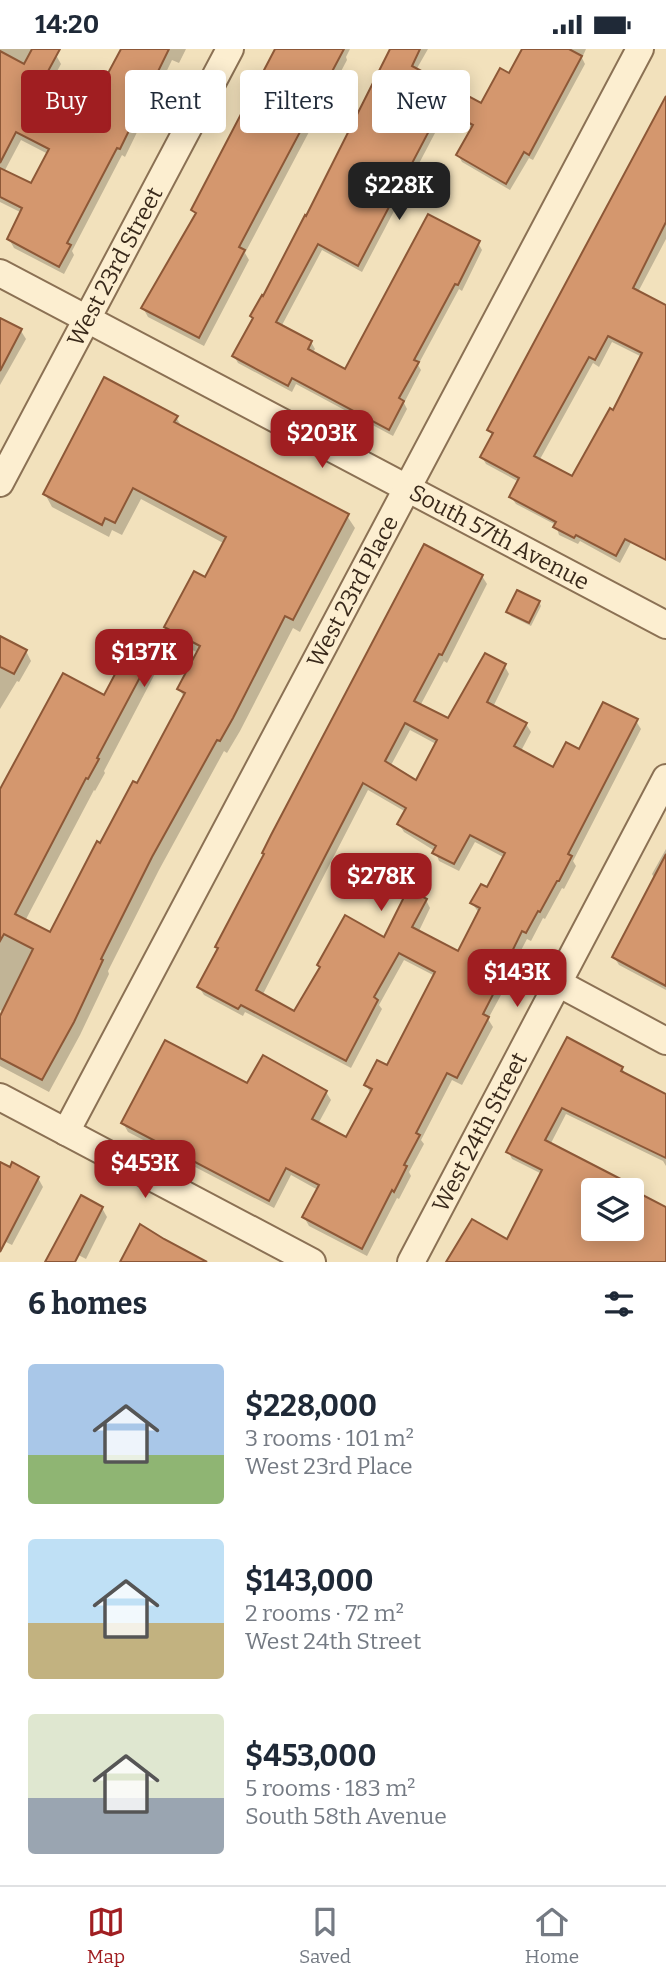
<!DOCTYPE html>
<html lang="en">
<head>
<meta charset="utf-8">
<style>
	body { margin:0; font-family:Bitter,serif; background:#f2f2f3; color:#1f2937; height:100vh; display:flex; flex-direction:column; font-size:26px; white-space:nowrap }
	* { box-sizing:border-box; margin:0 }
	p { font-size:23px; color:#747a83 }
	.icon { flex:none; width:38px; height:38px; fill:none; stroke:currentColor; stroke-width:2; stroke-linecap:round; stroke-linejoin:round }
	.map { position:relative; height:1213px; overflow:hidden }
	.panel { display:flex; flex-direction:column; background:#fff; flex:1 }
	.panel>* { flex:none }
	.guide { position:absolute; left:21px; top:21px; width:625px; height:63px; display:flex; gap:14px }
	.buttons { position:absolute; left:581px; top:1129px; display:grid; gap:14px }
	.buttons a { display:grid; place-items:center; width:63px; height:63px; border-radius:7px; background:#fff; box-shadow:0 4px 18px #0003; font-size:35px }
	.price { position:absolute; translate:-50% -60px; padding:0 16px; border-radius:14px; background:#a01e21; color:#fff; font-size:23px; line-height:46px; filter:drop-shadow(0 2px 4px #0008) }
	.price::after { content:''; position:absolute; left:50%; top:42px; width:21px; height:16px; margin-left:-10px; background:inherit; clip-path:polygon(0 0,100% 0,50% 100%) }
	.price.on { background:#222; color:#fff }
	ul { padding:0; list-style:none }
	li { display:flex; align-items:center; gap:21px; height:175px; padding:0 28px }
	li span { display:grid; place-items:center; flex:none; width:196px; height:140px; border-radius:7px; color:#555 }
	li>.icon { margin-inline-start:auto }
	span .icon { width:84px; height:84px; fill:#fffc; stroke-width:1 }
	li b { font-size:30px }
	h2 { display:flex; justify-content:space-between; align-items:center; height:84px; padding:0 28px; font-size:30px }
	.chip { padding:0 24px; border-radius:7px; background:#fff; box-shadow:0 4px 18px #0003; font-size:24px; line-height:63px }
	.chip.on { background:#a01e21; color:#fff }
	.status { display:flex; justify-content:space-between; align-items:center; height:49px; padding:0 35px; background:#fff; direction:ltr }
	.status svg { height:19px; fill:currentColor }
	.tabs { display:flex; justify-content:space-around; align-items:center; height:98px; border-top:2px solid #e0e1e3; background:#fff; font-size:19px; color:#747a83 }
	.tabs a { display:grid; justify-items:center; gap:4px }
	.tabs .on { color:#a01e21 }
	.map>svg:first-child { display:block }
	.shadow { fill:#0003; fill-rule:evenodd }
	.building { fill:#d4976e; stroke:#8d5837; stroke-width:2; fill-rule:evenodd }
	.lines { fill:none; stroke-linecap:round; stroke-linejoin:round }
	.street-casing { stroke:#8b7154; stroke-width:30 }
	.street { stroke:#fceed0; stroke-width:26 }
	.labels { text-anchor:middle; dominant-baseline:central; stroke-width:7; stroke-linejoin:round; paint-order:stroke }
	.street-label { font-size:23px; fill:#39291a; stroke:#f9ebcd }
</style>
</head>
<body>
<div class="status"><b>14:20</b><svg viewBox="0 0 49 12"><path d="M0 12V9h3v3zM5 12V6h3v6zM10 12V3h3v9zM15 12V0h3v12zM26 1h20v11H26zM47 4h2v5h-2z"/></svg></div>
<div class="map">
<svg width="666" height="1213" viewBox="0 0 666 1213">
	<rect width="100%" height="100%" fill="#f2e1bc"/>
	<g class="shadow">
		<path d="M0,0H45L56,6L61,15L33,66L68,84L106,30L123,0H186L179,14L172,11L125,108L122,106L72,202L74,206L64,225L14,199L9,190L22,164L0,153ZM21,91L48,105L32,136L4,123Z"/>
		<path d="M277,0H350L346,8L347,11L245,204L249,211L204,297L148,268L143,259L196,166L193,161Z"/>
		<path d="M392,0H428L416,21L482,56L510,26L524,0H586L582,9L585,15L533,111L529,109L510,141L462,113L458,106L473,80L445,65L362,223L322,201L281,278L311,293L315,300L312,305L346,323L478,194L482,201L462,242L459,240L418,316L421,321L404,354L407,360L393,387L296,335L292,343L238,314L234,307Z"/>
		<path d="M666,50V190L638,243L666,257V428L620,514L580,492L578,495L559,486L556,476L516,455L511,448L519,433L486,415L482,408L493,388L489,381ZM612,293L642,308L614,363L573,430L539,412L593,314L599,318Z"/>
		<path d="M0,271L21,282L26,290L0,336Z"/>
		<path d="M176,368L183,380L347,467L355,479L300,583L293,579L240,682L227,704L224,702L159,821L108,922L109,925L80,986L49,1043L0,1017V969L4,963L0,961V745L152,603L160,615L104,722L105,724L95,742L94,741L25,872L50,885L138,737L184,648L179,640L198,604L174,591L166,578L206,531L225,495L141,450L122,486L112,481L109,488L52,458L45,445Z"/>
		<path d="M482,527L487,535L447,614L444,612L420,657L448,671L504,616L509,625L493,658L526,675L531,683L521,702L554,720L580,703L636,672L641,680L573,812L576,817L564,840L562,839L545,870L543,869L531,892L527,890L505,932L507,935L488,970L493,978L462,1036L452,1031L421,1091L424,1095L409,1123L411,1127L399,1150L397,1149L367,1207L309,1177L304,1168L318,1141L291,1126L274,1159L128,1083L123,1074L248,1036L326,1043L331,1051L318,1075L346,1090L371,1045L366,1036L388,1018L435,927L404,911L379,956L382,960L351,1019L245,963L243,967L204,946L199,938L219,901L217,898ZM410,681L436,695L416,733L390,718ZM368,741L406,763L399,775L404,783L435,802L439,812L459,822L475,793L505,809L488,841L472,854L479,864L459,905L418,884L430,859L426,851L385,890L295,964L262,947Z"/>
		<path d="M539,553L541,557L531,577L511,567L508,563Z"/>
		<path d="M0,589L26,602L31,612L19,633L17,632L0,660Z"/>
		<path d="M666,800V941L619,916L614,908L655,830L652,825Z"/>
		<path d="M567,991L622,1019L626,1026L666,1047V1117L663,1112L566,1065L550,1096L634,1139L638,1146L666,1160V1213H449L507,1193L542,1125L512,1110L508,1102ZM593,1141H632V1180H593Z"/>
		<path d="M0,1115L38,1129L43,1138L12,1196L0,1190Z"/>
		<path d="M102,1159L107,1168L86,1210L67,1200Z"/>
	</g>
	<g class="building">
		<path d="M32,0H60L27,61L68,81L98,24L106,28L121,0H169L120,100L117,99L67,194L71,196L59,218L7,190L22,159L0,148V119L31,134L49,100L16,83L0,114V2L24,15Z"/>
		<path d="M275,0H344L239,198L245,201L199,289L141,259L196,164L191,161Z"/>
		<path d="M390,0H420L412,17L481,54L500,19L509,24L522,0H569L582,7L529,106L524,103L506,135L456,106L473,76L441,59L358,217L318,195L276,273L312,292L308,300L345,320L428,165L480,192L458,236L455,235L414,311L419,313L399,349L404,352L389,381L292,329L288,337L232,307L253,269L250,267L262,246L263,247L305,166L306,167Z"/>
		<path d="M666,47V173L633,239L666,256V511L625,490L616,507L576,486L574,489L553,478L556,473L509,448L519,429L480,408L493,384L487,381ZM608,287L642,304L613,361L610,359L572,427L534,407L589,308L595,311Z"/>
		<path d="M0,269L22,280L0,322Z"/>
		<path d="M104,328L178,367L174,373L349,465L293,571L285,567L233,669L220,692L217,691L152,808L101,910L103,911L74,973L42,1031L0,1009V967L33,900L4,885L0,892V740L63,624L104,646L133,591L154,602L97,709L99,710L88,730L86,729L15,865L50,883L97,792L100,794L133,732L137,734L185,644L177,640L200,597L164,578L194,522L205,528L226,488L133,439L115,474L105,469L102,476L43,445Z"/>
		<path d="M424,495L483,526L442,606L439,605L414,652L448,669L485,604L506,615L487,653L527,674L514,697L553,718L566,693L579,700L603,653L638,670L568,805L572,807L559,832H557L540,863L538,862L526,884L522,882L501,925L503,926L483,965L489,968L457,1029L447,1024L416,1084L420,1086L404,1116L407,1117L394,1143L392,1141L362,1200L302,1168L319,1136L286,1119L269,1152L121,1074L165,991L247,1034L263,1006L327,1042L312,1070L346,1088L372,1040L364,1036L377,1011L387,1016L435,923L399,904L374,948L378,951L346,1012L241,956L238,960L197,938L218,899L215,898L264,805L262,804L271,786ZM405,674L437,691L416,731L385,712ZM363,734L406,759L397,775L436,797L432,804L454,815L470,786L505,804L487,838L481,835L470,854L480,859L458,902L412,878L427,850L408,840L384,888L345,866L317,916L320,918L294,962L256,941Z"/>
		<path d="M517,541L540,552L529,574L506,563Z"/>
		<path d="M0,587L27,601L14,625L0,618Z"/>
		<path d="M666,805V937L612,908Z"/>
		<path d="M567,988L623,1018L621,1022L666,1045V1109L562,1059L545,1091L642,1141H633L666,1158V1213H446L472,1170L507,1190L542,1121L506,1103ZM593,1141H632V1180H593Z"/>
		<path d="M0,1113L10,1118L12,1113L39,1128L0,1203Z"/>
		<path d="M81,1146L103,1158L75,1213H45Z"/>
		<path d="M140,1175L164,1190L207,1213H120Z"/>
	</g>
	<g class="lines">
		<defs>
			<g id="street">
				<path id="s1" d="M0,224L666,576"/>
				<path id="s2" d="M0,434L230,0"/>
				<path d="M558,934L666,992"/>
				<path d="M0,1048L312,1213"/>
				<path id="s3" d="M66,1083L640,0"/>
				<path id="s4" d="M411,1213L666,729"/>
			</g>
		</defs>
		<use href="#street" class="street-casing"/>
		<use href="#street" class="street"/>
	</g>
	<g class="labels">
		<g class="street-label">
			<text stroke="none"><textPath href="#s2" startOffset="245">West 23rd Street</textPath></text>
			<text stroke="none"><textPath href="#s1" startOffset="565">South 57th Avenue</textPath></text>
			<text stroke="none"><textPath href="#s3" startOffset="612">West 23rd Place</textPath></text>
			<text stroke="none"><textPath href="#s4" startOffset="147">West 24th Street</textPath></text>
		</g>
	</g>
</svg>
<div class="buttons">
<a><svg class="icon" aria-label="layers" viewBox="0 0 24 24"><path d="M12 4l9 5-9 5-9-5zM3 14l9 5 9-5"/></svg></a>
</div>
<b class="price on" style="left:399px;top:173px">$228K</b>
<b class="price" style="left:322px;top:421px">$203K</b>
<b class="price" style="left:144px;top:640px">$137K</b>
<b class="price" style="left:381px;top:864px">$278K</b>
<b class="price" style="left:517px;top:960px">$143K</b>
<b class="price" style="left:145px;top:1151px">$453K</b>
<div class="guide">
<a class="chip on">Buy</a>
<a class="chip">Rent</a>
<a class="chip">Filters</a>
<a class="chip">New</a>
</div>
</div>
<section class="panel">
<h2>6 homes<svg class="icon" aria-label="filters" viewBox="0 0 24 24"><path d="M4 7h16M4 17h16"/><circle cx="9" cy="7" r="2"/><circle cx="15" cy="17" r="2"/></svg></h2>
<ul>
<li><span style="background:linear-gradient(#a9c7e8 65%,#8fb573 0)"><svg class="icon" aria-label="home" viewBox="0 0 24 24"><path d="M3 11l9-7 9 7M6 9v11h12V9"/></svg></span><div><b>$228,000</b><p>3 rooms · 101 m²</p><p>West 23rd Place</p></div></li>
<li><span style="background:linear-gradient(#bfe0f5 60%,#c2b280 0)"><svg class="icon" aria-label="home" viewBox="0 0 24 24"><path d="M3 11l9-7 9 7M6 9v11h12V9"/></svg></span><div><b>$143,000</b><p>2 rooms · 72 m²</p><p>West 24th Street</p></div></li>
<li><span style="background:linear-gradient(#dfe7d0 60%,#9aa5b1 0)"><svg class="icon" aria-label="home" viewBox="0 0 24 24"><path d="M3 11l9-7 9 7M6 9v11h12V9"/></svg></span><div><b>$453,000</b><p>5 rooms · 183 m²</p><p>South 58th Avenue</p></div></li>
</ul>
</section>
<nav class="tabs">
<a class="on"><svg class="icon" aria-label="map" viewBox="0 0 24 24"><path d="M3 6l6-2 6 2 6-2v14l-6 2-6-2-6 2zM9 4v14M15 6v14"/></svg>Map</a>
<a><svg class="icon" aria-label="saved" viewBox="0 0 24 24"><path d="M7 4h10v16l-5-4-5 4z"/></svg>Saved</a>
<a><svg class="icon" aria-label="home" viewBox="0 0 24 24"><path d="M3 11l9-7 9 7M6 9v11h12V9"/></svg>Home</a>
</nav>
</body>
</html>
